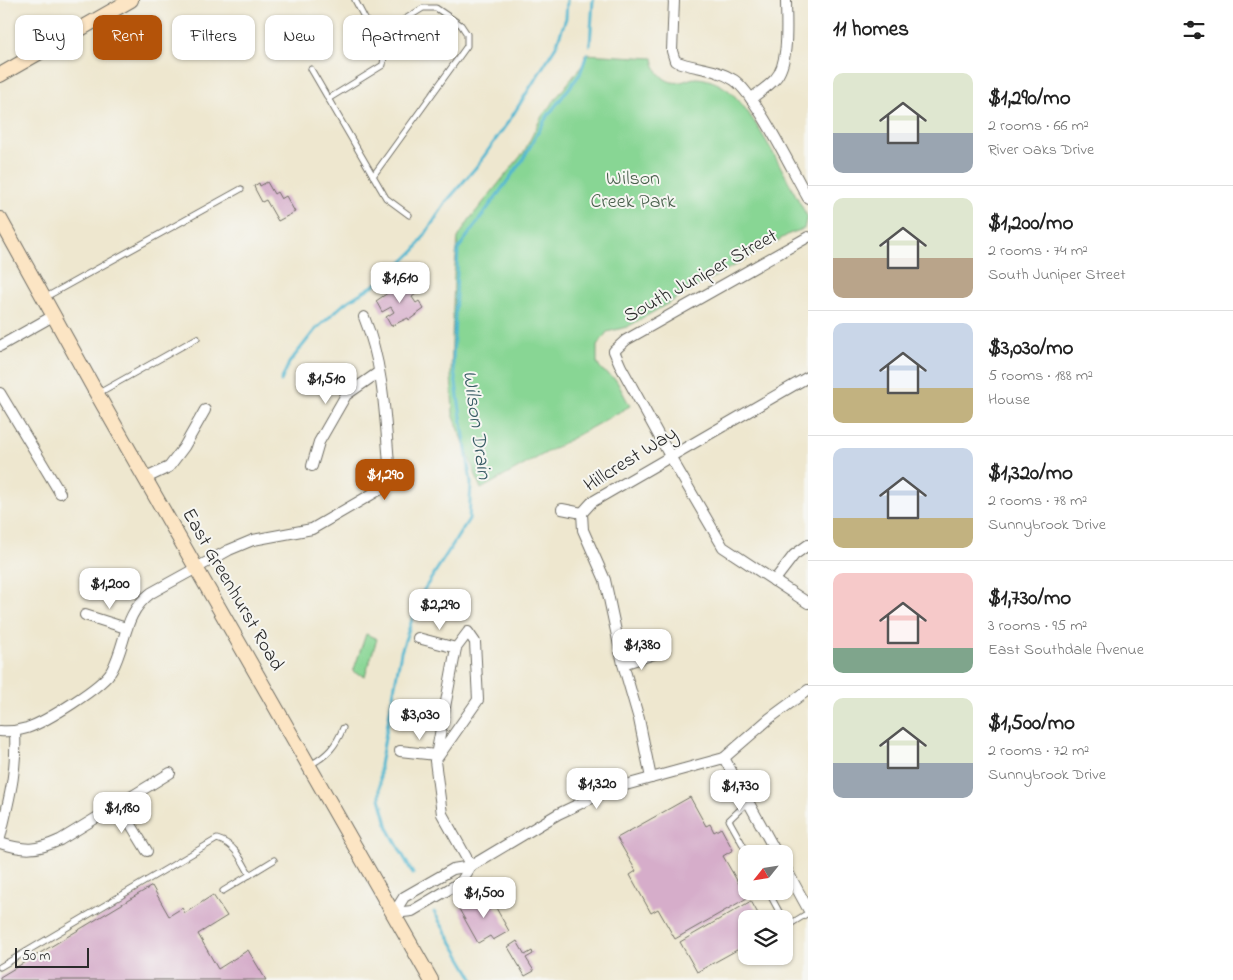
<!DOCTYPE html>
<html lang="en">
<head>
<meta charset="utf-8">
<style>
	body { margin:0; font-family:"Indie Flower",sans-serif; background:#f6f6f6; color:#222; height:100vh; display:flex; flex-direction:column; font-size:19px; white-space:nowrap }
	* { box-sizing:border-box; margin:0 }
	p { font-size:16px; color:#767676 }
	.icon { flex:none; width:28px; height:28px; fill:none; stroke:currentColor; stroke-width:2; stroke-linecap:round; stroke-linejoin:round }
	.map { position:relative; flex:1; overflow:hidden }
	.sheet { display:flex; flex-direction:column; background:#fff; width:425px }
	.sheet>* { flex:none }
	.banner { position:absolute; left:15px; top:15px; width:475px; height:45px; display:flex; gap:10px }
	.needle { width:32px; rotate:240deg }
	.tools { position:absolute; left:738px; top:845px; display:grid; gap:10px }
	.tools a { display:grid; place-items:center; width:55px; height:55px; border-radius:10px; background:#fff; box-shadow:0 1px 4px #0004; font-size:25px }
	.scale { position:absolute; left:15px; bottom:12px; width:74px; box-sizing:border-box; padding-left:5px; border:2px solid #2b2b2b; border-top:0; font-size:14px; line-height:18px; white-space:nowrap; color:#2b2b2b; -webkit-text-stroke:4px #f6f6f2; paint-order:stroke }
	.price { position:absolute; translate:-50% -42px; padding:0 11px; border-radius:10px; background:#fff; color:#222; font-size:16px; line-height:32px; filter:drop-shadow(0 1px 2px #0008) }
	.price::after { content:''; position:absolute; left:50%; top:30px; width:15px; height:11px; margin-left:-8px; background:inherit; clip-path:polygon(0 0,100% 0,50% 100%) }
	.price.selected { background:#b45309; color:#fff }
	ul { padding:0; list-style:none }
	li { display:flex; align-items:center; gap:15px; height:125px; padding:0 25px }
	li+li { border-top:1px solid #e0e0e0 }
	li span { display:grid; place-items:center; flex:none; width:140px; height:100px; border-radius:10px; color:#555 }
	li>.icon { margin-inline-start:auto }
	span .icon { width:60px; height:60px; fill:#fffc; stroke-width:1 }
	li b { font-size:21px }
	h2 { display:flex; justify-content:space-between; align-items:center; height:60px; padding:0 25px; font-size:21px }
	.tag { padding:0 18px; border-radius:10px; background:#fff; box-shadow:0 1px 4px #0004; font-size:18px; line-height:45px }
	.tag.selected { background:#b45309; color:#fff }
	main { display:flex; flex:1; min-height:0 }
	.map>svg:first-child { display:block }
	.green { fill:#88d694; stroke:#5a8060 }
	.lines { fill:none; stroke-linecap:round; stroke-linejoin:round }
	.stream { stroke:#51b7d0; stroke-width:3 }
	.building { fill:#d6adca }
	.lane-casing { stroke:#6f6d64; stroke-width:7 }
	.street-casing { stroke:#6f6d64; stroke-width:12 }
	.secondary-casing { stroke:#6f6d64; stroke-width:16 }
	.lane { stroke:#fff; stroke-width:5 }
	.street { stroke:#fff; stroke-width:10 }
	.secondary { stroke:#fce5c4; stroke-width:14 }
	.labels { text-anchor:middle; dominant-baseline:central; stroke-width:4; stroke-linejoin:round; paint-order:stroke }
	.park-label { font-size:20px; fill:#475e4a; stroke:#f6f6f2 }
	.street-label { font-size:20px; fill:#2b2b2b; stroke:#f6f6f2 }
	.water-label { font-size:21px; font-style:italic; fill:#385c65; stroke:#f6f6f2 }
</style>
</head>
<body>
<main>
<div class="map">
<svg width="808" height="980" viewBox="0 0 808 980">
	<rect width="100%" height="100%" fill="#f6f6f2"/>
	<filter id="ink" filterUnits="userSpaceOnUse"><feTurbulence type="fractalNoise" baseFrequency=".02" numOctaves="2"/><feDisplacementMap in="SourceGraphic" scale="10" xChannelSelector="R" yChannelSelector="G"/><feConvolveMatrix kernelMatrix="1 2 1 2 8 2 1 2 1" color-interpolation-filters="sRGB"/></filter>
	<filter id="wash" filterUnits="userSpaceOnUse"><feTurbulence type="fractalNoise" baseFrequency=".0096" numOctaves="4" result="noise"/><feDisplacementMap in="SourceGraphic" scale="20" xChannelSelector="R" yChannelSelector="G"/><feGaussianBlur stdDeviation="1.12" result="paint"/><feColorMatrix in="noise" values="0 0 0 0 0 0 0 0 0 0 0 0 0 0 0 0 0 1.4 0 .05"/><feComposite in="paint" operator="in"/></filter>
	<g filter="url(#wash)">
		<rect width="100%" height="100%" fill="#eee7cf"/>
		<g class="green">
			<path d="M585,54L653,58C655,73 666,85 681,82C686,81 690,78 696,78C706,78 719,83 728,90C754,110 789,184 807,216L804,229L791,233L627,327L607,332L597,346V363L602,370L616,380L630,406L481,489L453,414L451,374L454,274L458,238L469,220L524,152L542,116L584,63Z"/>
			<path d="M366,634L377,639L365,676L353,672Z"/>
		</g>
		<g class="lines">
			<g class="stream">
				<path d="M590,45L593,0"/>
				<path d="M281,381L289,363L315,330L345,303L387,277L415,250L446,202L477,166L511,118L556,46L566,18L567,0"/>
				<path d="M413,874L388,828L380,798V765L401,652L420,596L469,519L471,483L453,363L458,249L522,161L546,118L580,74L587,54"/>
				<path d="M434,912L474,980"/>
			</g>
		</g>
		<g id="blocks">
			<g class="building">
				<path d="M267,182L274,194L277,192L281,199L286,196L295,212L278,221L266,200L262,202L255,189L254,186L259,183L260,186Z"/>
				<path d="M410,283L416,294L412,297L416,303L419,301L424,309L409,320L408,318L391,326L386,317L394,312L391,307L382,312L376,301L392,290Z"/>
				<path d="M690,797L706,826L710,824L714,832L721,828L733,850L723,856L747,898L675,939L658,909L651,913L630,875L636,871L617,838Z"/>
				<path d="M152,886L169,916L182,908L185,913L213,895L227,916L198,934L218,969L248,950L266,980H0V977Z"/>
				<path d="M483,895L487,901L491,899L509,931L493,940L490,936L478,943L459,909Z"/>
				<path d="M751,901L761,919H746V945L697,972L680,942Z"/>
				<path d="M517,941L525,955L532,951L533,954L526,958L534,971L525,976L508,947Z"/>
			</g>
		</g>
	</g>
	<g filter="url(#ink)">
		<use href="#blocks" fill-opacity="0" stroke="#6f6d64" stroke-width="1"/>
		<g class="lines">
			<defs>
				<g id="lane">
					<path d="M311,69L386,198L409,215"/>
					<path d="M328,99L383,65L384,55L355,0"/>
					<path d="M373,176L467,46V34L461,25L436,8H423L376,37"/>
					<path d="M46,297L241,189"/>
					<path d="M97,394L197,338"/>
					<path d="M310,765C327,756 336,746 343,728"/>
					<path d="M748,854L729,820L748,802"/>
					<path d="M223,891L274,860"/>
					<path d="M768,891L783,919"/>
					<path d="M787,926L808,913"/>
					<path d="M0,967L217,839C235,844 241,859 250,875"/>
				</g>
				<g id="street">
					<path d="M674,0L672,51L675,61C695,69 716,68 734,80C756,95 793,172 808,198"/>
					<path d="M751,99C759,92 768,87 775,79C790,63 786,21 786,0"/>
					<path d="M808,237L626,340L614,351L621,367L670,456L723,547L808,603"/>
					<path d="M0,346L53,316"/>
					<path d="M0,393L60,493"/>
					<path d="M312,466L319,442L346,395L379,372"/>
					<path d="M146,478L169,467L184,447L205,410"/>
					<path d="M562,509L582,513"/>
					<path d="M774,581L794,555L808,545"/>
					<path d="M85,615L126,628"/>
					<path d="M418,638L456,648"/>
					<path d="M623,664L654,654"/>
					<path d="M0,731C10,732 17,731 27,728C45,722 103,687 112,670C127,642 123,614 151,593L229,550L253,540L312,529L379,490L390,476L389,464C385,414 383,363 364,317"/>
					<path d="M400,751L436,755"/>
					<path d="M724,758L777,854"/>
					<path d="M435,761L478,700L475,642L468,632L456,648L435,761L442,814L471,866"/>
					<path d="M651,778L639,719L623,664L605,580L583,530L582,513L592,502L808,377"/>
					<path d="M119,805L147,851"/>
					<path d="M0,838C9,799 17,772 15,732"/>
					<path d="M0,843C25,851 36,851 60,840L170,773"/>
					<path d="M784,865L808,909"/>
					<path d="M394,913L404,897L453,869L471,866L558,814L611,789L724,758L770,718L808,690"/>
					<path d="M394,913L412,911L461,882L471,866"/>
				</g>
				<g id="secondary">
					<path d="M0,75L131,0"/>
					<path d="M0,219L97,394L431,980"/>
				</g>
			</defs>
			<use href="#lane" class="lane-casing"/>
			<use href="#street" class="street-casing"/>
			<use href="#secondary" class="secondary-casing"/>
			<use href="#lane" class="lane"/>
			<use href="#street" class="street"/>
			<use href="#secondary" class="secondary"/>
		</g>
	</g>
	<g class="labels">
		<g class="park-label">
			<text x="633" y="179">Wilson<tspan x="633" dy="23">Creek Park</tspan></text>
		</g>
		<g class="street-label">
			<text transform="translate(701 277) rotate(-29)">South Juniper Street</text>
			<text transform="translate(631 460) rotate(-32)">Hillcrest Way</text>
			<text transform="translate(232 590) rotate(60)">East Greenhurst Road</text>
		</g>
		<g class="water-label">
			<text transform="translate(476 425) rotate(82)">Wilson Drain</text>
		</g>
	</g>
</svg>
<div class="tools">
<a><svg class="needle" viewBox="-14 -14 28 28"><path d="M0-13l5 13h-10z" fill="#e53935"/><path d="M0 13l5-13h-10z" fill="#767676"/></svg></a>
<a><svg class="icon" aria-label="layers" viewBox="0 0 24 24"><path d="M12 4l9 5-9 5-9-5zM3 14l9 5 9-5"/></svg></a>
</div>
<div class="scale">50 m</div>
<b class="price" style="left:400px;top:304px">$1,610</b>
<b class="price" style="left:326px;top:405px">$1,510</b>
<b class="price selected" style="left:385px;top:501px">$1,290</b>
<b class="price" style="left:110px;top:610px">$1,200</b>
<b class="price" style="left:440px;top:631px">$2,290</b>
<b class="price" style="left:642px;top:671px">$1,380</b>
<b class="price" style="left:420px;top:741px">$3,030</b>
<b class="price" style="left:597px;top:810px">$1,320</b>
<b class="price" style="left:740px;top:812px">$1,730</b>
<b class="price" style="left:122px;top:834px">$1,180</b>
<b class="price" style="left:484px;top:919px">$1,500</b>
<div class="banner">
<a class="tag">Buy</a>
<a class="tag selected">Rent</a>
<a class="tag">Filters</a>
<a class="tag">New</a>
<a class="tag">Apartment</a>
</div>
</div>
<section class="sheet">
<h2>11 homes<svg class="icon" aria-label="filters" viewBox="0 0 24 24"><path d="M4 7h16M4 17h16"/><circle cx="9" cy="7" r="2"/><circle cx="15" cy="17" r="2"/></svg></h2>
<ul>
<li><span style="background:linear-gradient(#dfe7d0 60%,#9aa5b1 0)"><svg class="icon" aria-label="home" viewBox="0 0 24 24"><path d="M3 11l9-7 9 7M6 9v11h12V9"/></svg></span><div><b>$1,290/mo</b><p>2 rooms · 66 m²</p><p>River Oaks Drive</p></div></li>
<li><span style="background:linear-gradient(#dfe7d0 60%,#b9a48a 0)"><svg class="icon" aria-label="home" viewBox="0 0 24 24"><path d="M3 11l9-7 9 7M6 9v11h12V9"/></svg></span><div><b>$1,200/mo</b><p>2 rooms · 74 m²</p><p>South Juniper Street</p></div></li>
<li><span style="background:linear-gradient(#c9d6e8 65%,#c2b280 0)"><svg class="icon" aria-label="home" viewBox="0 0 24 24"><path d="M3 11l9-7 9 7M6 9v11h12V9"/></svg></span><div><b>$3,030/mo</b><p>5 rooms · 188 m²</p><p>House</p></div></li>
<li><span style="background:linear-gradient(#c9d6e8 70%,#c2b280 0)"><svg class="icon" aria-label="home" viewBox="0 0 24 24"><path d="M3 11l9-7 9 7M6 9v11h12V9"/></svg></span><div><b>$1,320/mo</b><p>2 rooms · 78 m²</p><p>Sunnybrook Drive</p></div></li>
<li><span style="background:linear-gradient(#f6c9c9 75%,#7fa58c 0)"><svg class="icon" aria-label="home" viewBox="0 0 24 24"><path d="M3 11l9-7 9 7M6 9v11h12V9"/></svg></span><div><b>$1,730/mo</b><p>3 rooms · 95 m²</p><p>East Southdale Avenue</p></div></li>
<li><span style="background:linear-gradient(#dfe7d0 65%,#9aa5b1 0)"><svg class="icon" aria-label="home" viewBox="0 0 24 24"><path d="M3 11l9-7 9 7M6 9v11h12V9"/></svg></span><div><b>$1,500/mo</b><p>2 rooms · 72 m²</p><p>Sunnybrook Drive</p></div></li>
</ul>
</section>
</main>
</body>
</html>
